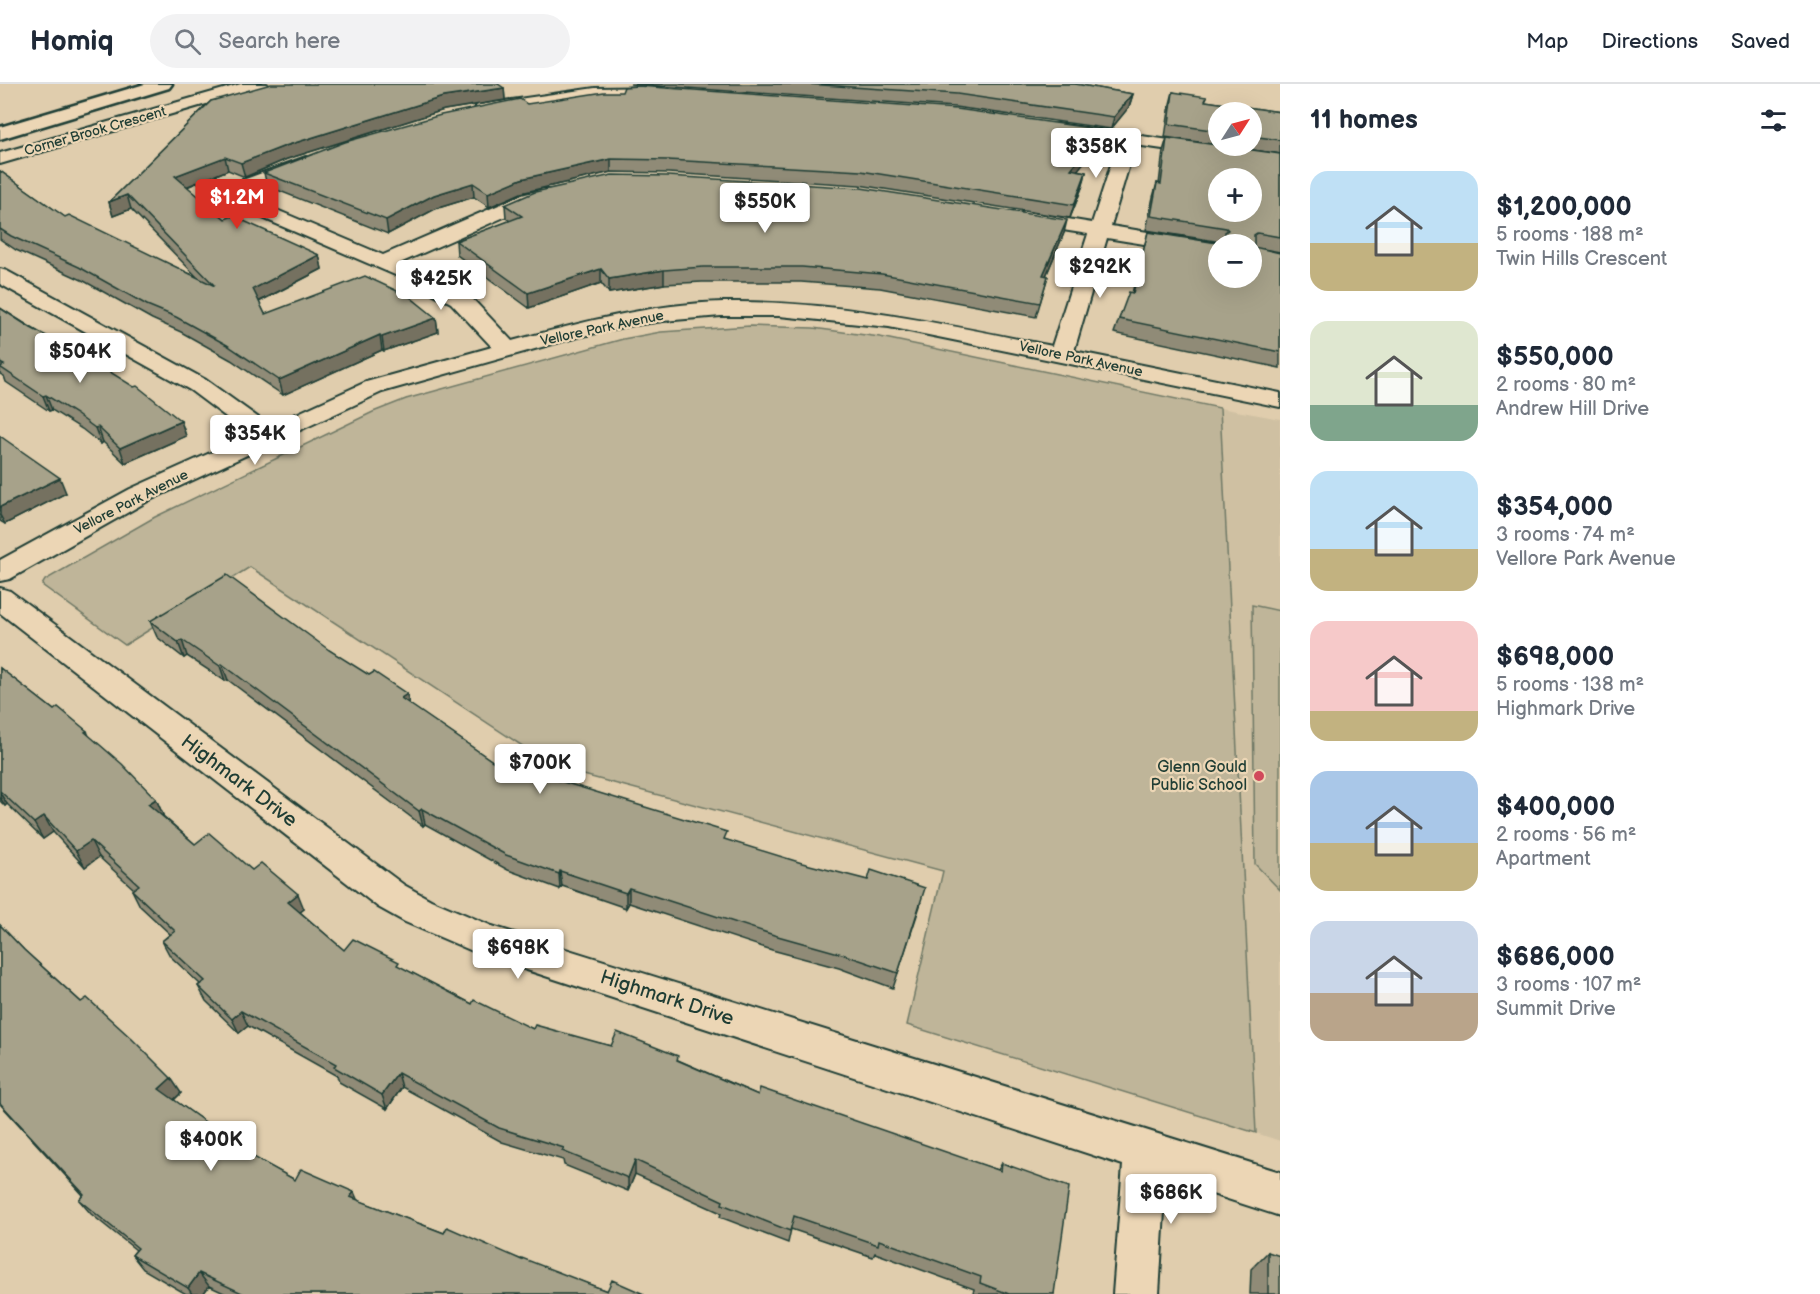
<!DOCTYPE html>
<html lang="en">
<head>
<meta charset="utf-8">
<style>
	body { margin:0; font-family:"Balsamiq Sans",sans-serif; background:#f2f2f3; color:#1f2937; height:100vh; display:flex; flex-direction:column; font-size:22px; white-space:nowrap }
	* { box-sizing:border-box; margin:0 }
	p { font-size:20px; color:#747a83 }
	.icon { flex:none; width:33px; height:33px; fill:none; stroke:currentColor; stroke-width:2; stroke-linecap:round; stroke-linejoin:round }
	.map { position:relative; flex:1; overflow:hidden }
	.sheet { display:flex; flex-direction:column; background:#fff; width:540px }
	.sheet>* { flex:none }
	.needle { width:39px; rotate:54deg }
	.buttons { position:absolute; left:1208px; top:18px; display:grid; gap:12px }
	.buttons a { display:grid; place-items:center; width:54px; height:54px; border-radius:50%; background:#fff; box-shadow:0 6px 24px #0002; font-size:30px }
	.price { position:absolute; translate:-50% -51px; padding:0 14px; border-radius:6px; background:#fff; color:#222; font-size:20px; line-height:39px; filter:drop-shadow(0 2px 3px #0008) }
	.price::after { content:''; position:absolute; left:50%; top:36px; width:18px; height:14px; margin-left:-9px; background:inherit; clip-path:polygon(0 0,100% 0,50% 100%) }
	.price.active { background:#d93025; color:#fff }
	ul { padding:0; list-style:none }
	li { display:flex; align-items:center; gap:18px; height:150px; padding:0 30px }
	li span { display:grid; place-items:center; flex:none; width:168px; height:120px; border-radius:18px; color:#555 }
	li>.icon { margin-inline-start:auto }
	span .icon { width:72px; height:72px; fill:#fffc; stroke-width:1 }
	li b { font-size:26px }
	h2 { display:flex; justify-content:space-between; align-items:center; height:72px; padding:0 30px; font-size:26px }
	header { display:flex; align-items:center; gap:36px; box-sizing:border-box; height:84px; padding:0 30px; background:#fff; border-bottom:2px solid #e0e1e3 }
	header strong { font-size:28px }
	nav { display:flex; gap:33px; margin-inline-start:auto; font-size:21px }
	.search { width:420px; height:54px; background:#f2f2f3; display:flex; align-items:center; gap:15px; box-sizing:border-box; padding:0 21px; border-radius:33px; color:#747a83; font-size:22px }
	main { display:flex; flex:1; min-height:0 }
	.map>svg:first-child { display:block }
	.built { fill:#cfc0a2 }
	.green { fill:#bfb599; stroke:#6f7966; stroke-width:1.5 }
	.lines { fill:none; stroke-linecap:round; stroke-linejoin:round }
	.street-casing { stroke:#1f3d34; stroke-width:4 }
	.secondary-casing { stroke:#1f3d34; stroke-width:5 }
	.street { fill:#ecd6b5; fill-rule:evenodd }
	.secondary { fill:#ecd6b5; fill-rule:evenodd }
	.wall { fill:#908b77; stroke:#1f3d34; stroke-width:1.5 }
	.shaded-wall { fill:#757161; stroke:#1f3d34; stroke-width:1.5 }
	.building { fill:#a7a28a; stroke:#1f3d34; stroke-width:1.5; fill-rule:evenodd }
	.poi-dot { fill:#d1495b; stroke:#ecd6b5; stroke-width:2 }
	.labels { text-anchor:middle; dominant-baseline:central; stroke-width:4.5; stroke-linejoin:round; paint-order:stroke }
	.far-street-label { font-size:14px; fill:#1f3d34; stroke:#ecd6b5 }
	.poi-label { font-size:16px; fill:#1f3d34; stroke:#ecd6b5; text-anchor:end }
	.near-street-label { font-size:20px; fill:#1f3d34; stroke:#ecd6b5 }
</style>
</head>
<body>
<header>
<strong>Homiq</strong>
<div class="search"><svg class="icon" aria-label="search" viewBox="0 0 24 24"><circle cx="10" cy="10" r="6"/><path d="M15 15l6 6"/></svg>Search here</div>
<nav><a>Map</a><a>Directions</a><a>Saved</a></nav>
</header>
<main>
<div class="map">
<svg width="1280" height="1210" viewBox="0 0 1280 1210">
	<rect width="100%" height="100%" fill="#e0cdad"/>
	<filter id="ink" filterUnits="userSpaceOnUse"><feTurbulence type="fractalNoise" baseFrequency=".0167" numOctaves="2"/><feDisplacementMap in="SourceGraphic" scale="12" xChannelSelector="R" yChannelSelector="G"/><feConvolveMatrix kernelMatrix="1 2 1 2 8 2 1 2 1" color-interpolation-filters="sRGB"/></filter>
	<g filter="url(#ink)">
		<path class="built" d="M1220,324L1280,335V1057L1256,1049Z"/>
		<g class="green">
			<path d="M750,242L813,244L880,253L1220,324L1256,1049L907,941L943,787L565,686L524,663L250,483L125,561L42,501L45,496L155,433L373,328L406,315L623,255L661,248Z"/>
			<path d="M1252,521L1280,527V806L1255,780Z"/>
		</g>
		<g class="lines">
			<defs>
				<g id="street">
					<path d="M241,0H267L265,3L0,80V69Z"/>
					<path d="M666,3L674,8L672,12L595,14L483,30L477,29L475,25L477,21L483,20L595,4Z"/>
					<path d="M1058,40L1280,72V82L1135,61L1111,142L1221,160H1218V172L1107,154L1074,267L1280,309V323L889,243L779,232H721L663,237L627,242L574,254L382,308L148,417L10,495L0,497V476L130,405L250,351L190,306L0,200V185L7,187L206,296L270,342L366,298L492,263L451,219L409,197L244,126L229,113V107L240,97L306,73L312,74L315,78L312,82L254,105L249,111L258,118L383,171L522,111L544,105L551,107L554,111L551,115L536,119L400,179L467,209L512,257C582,238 651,220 723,218C835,216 943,240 1052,262L1088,150L1025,140L1018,138L1015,134L1018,130L1025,128L1092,139L1118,59L1052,49L1049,45L1052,41Z"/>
					<path d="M0,504L10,507L404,801L431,816L492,842L1280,1088V1132L1166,1095L1159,1210H1113L1123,1081L484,872L405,838L378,823L0,529Z"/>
				</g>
				<path id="secondary" d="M145,0H172L169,4L0,55V43Z"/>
			</defs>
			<use href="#street" class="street-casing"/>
			<use href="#secondary" class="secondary-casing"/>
			<use href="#street" class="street"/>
			<use href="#secondary" class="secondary"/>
		</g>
		<g class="wall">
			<path d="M630,0H1075L1133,10L1129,23L1111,45L955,23Z"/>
			<path d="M504,4L505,16L444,26L287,75L245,93L228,86L187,103L225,135L319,171L322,185L259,218L265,230L436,234L438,248L384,267L382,266L283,311L231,276L181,248L152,235L84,197L16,166L0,155V87L65,133L197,193L131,125L113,132L109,118L211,17Z"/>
			<path d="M1173,8L1205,17L1280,28V70L1223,62H1251V28H1218V61L1165,53L1170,20Z"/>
			<path d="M527,20L1100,59L1077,86L1086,88L1083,101L1070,134L859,101L668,89L611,88L521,109L489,123L474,113L435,125L388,150L267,102L264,89Z"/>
			<path d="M1167,54L1280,70V168L1263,165L1280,169V284L1114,249L1119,235L1132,209L1148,148L1221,160L1222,158L1146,146L1153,113L1157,99L1159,100L1163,67Z"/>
			<path d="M505,121L1064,149L1046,192H1048L1036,233L880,204L801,198H702L664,200L609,209L601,199L529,224L457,171L456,157L510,137L506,134Z"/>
			<path d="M0,224L181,337L186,352L125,379L103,358L101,360L82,345L52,326L49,327L6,298L4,292L0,290Z"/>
			<path d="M0,352L66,409L5,440L0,437Z"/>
			<path d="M150,537L329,566L494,678L537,690L726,756L921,819L893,904L839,884L772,866L629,819L626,824L562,802L560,805L508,786L425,740L423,742L228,596L225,597L187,572L184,574L157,553Z"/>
			<path d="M0,584L54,626L87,647L89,652L156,715L163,731H162L195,760L252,786L304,825L300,828L344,866L400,883L472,920L533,945L678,976L758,1011L998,1086L1002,1079L1054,1210H973L974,1205L875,1169L873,1173L791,1145L788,1159L720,1133L721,1129L635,1090L628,1107L564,1081L563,1076L502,1058L402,1003L387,1025L339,998L337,992L248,942L239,949L206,917L198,902L200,900L170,872L162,857L170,850L140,822L132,806L134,805L99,773L85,783L53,748L43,755L7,720L5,722L0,717Z"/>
			<path d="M0,841L24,866L181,1009L174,1016L219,1048L224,1057L295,1096L357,1116L444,1149L522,1176L607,1207L644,1210H226L209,1202L203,1210H186L143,1185L132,1171L136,1166L91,1130L79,1116L83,1111L0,1020Z"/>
			<path d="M1268,1168L1280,1210H1250L1251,1185Z"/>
		</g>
		<g class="shaded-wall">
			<path d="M504,4L505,16L444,26L287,75L245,93L241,79L285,62L443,13Z"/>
			<path d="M1133,10L1129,23L1111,45L1114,33Z"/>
			<path d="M1104,46L1100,59L1067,99L1071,85Z"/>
			<path d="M225,73L228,86L178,106L175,92Z"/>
			<path d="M611,75V88L521,109L489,123L488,109L521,95Z"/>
			<path d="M1086,88L1083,101L1070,134L1074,121Z"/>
			<path d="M473,99L474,113L435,125L388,150L386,136L434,111Z"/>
			<path d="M127,111L131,125L113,132L109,118Z"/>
			<path d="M1067,136L1064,149L1040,206L1043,191Z"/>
			<path d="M319,171L322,185L256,219L253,205Z"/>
			<path d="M601,185V199L529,224L528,209Z"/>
			<path d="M664,186V200L609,209V195Z"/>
			<path d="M436,234L438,248L384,267L382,253Z"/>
			<path d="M380,251L382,266L283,311L279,296Z"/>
			<path d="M46,311L52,326L49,327L43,312Z"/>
			<path d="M181,337L186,352L125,379L120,364Z"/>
			<path d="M98,343L103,358L101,360L95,344Z"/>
			<path d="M60,394L66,409L5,440L0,431V423Z"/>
			<path d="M182,556L187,572L184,574L178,558Z"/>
			<path d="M222,580L228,596L225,597L220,582Z"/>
			<path d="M407,610L410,625L401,614Z"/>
			<path d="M0,709L7,720L5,722L0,713Z"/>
			<path d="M156,715L163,731L156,735L148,720Z"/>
			<path d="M422,725L425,740L423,742L419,727Z"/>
			<path d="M44,732L53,748L43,755L34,739Z"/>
			<path d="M91,757L99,773L85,783L76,767Z"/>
			<path d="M560,787L562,802L560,805L559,790Z"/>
			<path d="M629,804V819L626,824V809Z"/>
			<path d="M298,810L304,825L294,833L288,818Z"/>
			<path d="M241,927L248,942L239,949L232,935Z"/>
			<path d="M398,989L402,1003L387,1025L382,1011Z"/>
			<path d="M171,994L181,1009L169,1020L159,1005Z"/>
			<path d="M219,1048L228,1063L216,1052Z"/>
			<path d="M635,1076V1090L628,1107V1094Z"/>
			<path d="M354,1108L360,1122L350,1113Z"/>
			<path d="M199,1189L209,1202L203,1210H192L188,1204Z"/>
		</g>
		<g class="building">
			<path d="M271,0H498L504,4L443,13L285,62L241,79L225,73L175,92L225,135L233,132L319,171L253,205L265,230L365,192L410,213L436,234L382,253L380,251L279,296L227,261L176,233L147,221L79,183L11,152L0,145V87L65,133L69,131L215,202L127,111L109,118L211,17Z"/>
			<path d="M807,0H1075L1133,10L1114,33L957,10Z"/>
			<path d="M638,2L957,25L1104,46L1071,85L1086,88L1074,121L861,87L668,76L611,75L521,95L488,109L473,99L434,111L386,136L264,89L345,58L441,31L520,15L527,20L604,8H622L624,3Z"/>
			<path d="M1173,8L1207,13L1205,17L1280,28V56L1251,52V28H1218V47L1169,40Z"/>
			<path d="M1167,54L1280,70V153L1257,149L1254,151V163L1280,169V268L1119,235L1129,208L1133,209L1148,148L1223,160L1225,158V148L1228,146L1226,144L1151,132L1157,99L1161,100ZM1218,94H1251V128H1218ZM1218,160H1251V194H1218Z"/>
			<path d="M612,91L668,92L861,104L1067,136L1043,191L1048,192L1040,219L882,190L802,183H703L664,186L609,195L601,185L528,209L456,157L522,132L505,121L535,108Z"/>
			<path d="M0,224L31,244L83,271L134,303L137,302L181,337L120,364L98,343L95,344L76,330L46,311L43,312L0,283L4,281L0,279Z"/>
			<path d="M0,352L60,394L0,423Z"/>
			<path d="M227,491L329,566L369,591L374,588L407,610L401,614L494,678L500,671L537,690L727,748L724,755L802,779L868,796L871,786L925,804L898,889L842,870L774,851L629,804L626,809L560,787L559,790L506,771L422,725L419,727L222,580L220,582L182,556L178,558L150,537Z"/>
			<path d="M0,584L54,626L58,623L87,647L85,648L122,680L156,715L148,720L195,760L209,749L252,786L261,779L298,810L288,818L344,866L353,855L399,878L397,881L472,920L474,916L533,945L535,941L611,962L617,948L678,972L677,976L758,1011L760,1004L1001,1087L1002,1079L1069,1103L1054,1210H1009L980,1199L981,1193L879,1156L878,1161L794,1132L790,1147L722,1120L723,1117L635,1076L628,1094L562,1067L564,1064L499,1044L398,989L382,1011L334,983L336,980L241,927L232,935L198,902L205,897L162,857L175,847L132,806L139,801L91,757L76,767L44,732L34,739L0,707Z"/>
			<path d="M0,841L24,866L81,918L87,914L132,955L171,994L159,1005L219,1048L216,1052L295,1096L301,1085L354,1108L350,1113L444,1149L447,1143L522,1176V1174L607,1207L612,1196L644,1210H244L199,1189L188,1204L132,1171L138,1164L79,1116L84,1110L0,1019Z"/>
			<path d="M1268,1168L1280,1172V1210H1268Z"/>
		</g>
	</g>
	<circle class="poi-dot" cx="1259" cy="692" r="6"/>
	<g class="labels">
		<g class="far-street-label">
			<text transform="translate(95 47) rotate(-16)">Corner Brook Crescent</text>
			<text transform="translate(602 244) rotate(-12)">Vellore Park Avenue</text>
			<text transform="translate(1081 275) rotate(12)">Vellore Park Avenue</text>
			<text transform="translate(131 418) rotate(-27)">Vellore Park Avenue</text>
		</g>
		<g class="poi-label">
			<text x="1247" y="683">Glenn Gould<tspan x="1247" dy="18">Public School</tspan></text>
		</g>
		<g class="near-street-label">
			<text transform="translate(239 697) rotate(37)">Highmark Drive</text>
			<text transform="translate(667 914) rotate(18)">Highmark Drive</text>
		</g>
	</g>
</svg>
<div class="buttons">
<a><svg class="needle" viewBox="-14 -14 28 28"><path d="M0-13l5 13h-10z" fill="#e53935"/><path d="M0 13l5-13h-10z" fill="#747a83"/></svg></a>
<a>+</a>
<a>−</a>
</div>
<b class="price" style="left:1096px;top:95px">$358K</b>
<b class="price active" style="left:237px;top:146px">$1.2M</b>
<b class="price" style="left:765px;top:150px">$550K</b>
<b class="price" style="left:1100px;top:215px">$292K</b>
<b class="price" style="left:441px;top:227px">$425K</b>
<b class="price" style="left:80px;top:300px">$504K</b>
<b class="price" style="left:255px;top:382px">$354K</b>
<b class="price" style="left:540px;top:711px">$700K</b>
<b class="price" style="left:518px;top:896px">$698K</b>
<b class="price" style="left:211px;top:1088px">$400K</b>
<b class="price" style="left:1171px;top:1141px">$686K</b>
</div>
<section class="sheet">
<h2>11 homes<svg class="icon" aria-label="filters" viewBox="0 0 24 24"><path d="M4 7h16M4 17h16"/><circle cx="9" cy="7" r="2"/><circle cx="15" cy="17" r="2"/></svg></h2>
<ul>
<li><span style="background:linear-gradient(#bfe0f5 60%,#c2b280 0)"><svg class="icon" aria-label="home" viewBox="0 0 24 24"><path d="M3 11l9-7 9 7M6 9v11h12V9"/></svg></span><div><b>$1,200,000</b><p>5 rooms · 188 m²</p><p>Twin Hills Crescent</p></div></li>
<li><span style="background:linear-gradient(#dfe7d0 70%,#7fa58c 0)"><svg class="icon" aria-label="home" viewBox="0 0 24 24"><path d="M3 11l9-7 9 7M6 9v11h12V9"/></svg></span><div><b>$550,000</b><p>2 rooms · 80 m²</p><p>Andrew Hill Drive</p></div></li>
<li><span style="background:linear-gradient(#bfe0f5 65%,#c2b280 0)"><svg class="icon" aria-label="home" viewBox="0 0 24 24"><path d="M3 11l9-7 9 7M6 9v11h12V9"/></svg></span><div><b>$354,000</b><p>3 rooms · 74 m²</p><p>Vellore Park Avenue</p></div></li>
<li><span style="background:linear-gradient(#f6c9c9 75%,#c2b280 0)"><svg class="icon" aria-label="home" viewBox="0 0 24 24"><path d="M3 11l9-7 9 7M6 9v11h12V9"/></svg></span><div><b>$698,000</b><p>5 rooms · 138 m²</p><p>Highmark Drive</p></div></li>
<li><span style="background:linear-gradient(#a9c7e8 60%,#c2b280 0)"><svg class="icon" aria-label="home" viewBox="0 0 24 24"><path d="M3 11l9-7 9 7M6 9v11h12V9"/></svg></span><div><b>$400,000</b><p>2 rooms · 56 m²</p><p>Apartment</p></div></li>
<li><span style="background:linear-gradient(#c9d6e8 60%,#b9a48a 0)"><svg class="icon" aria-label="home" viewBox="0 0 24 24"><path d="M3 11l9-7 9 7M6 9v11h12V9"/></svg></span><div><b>$686,000</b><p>3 rooms · 107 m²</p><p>Summit Drive</p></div></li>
</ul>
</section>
</main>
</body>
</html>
